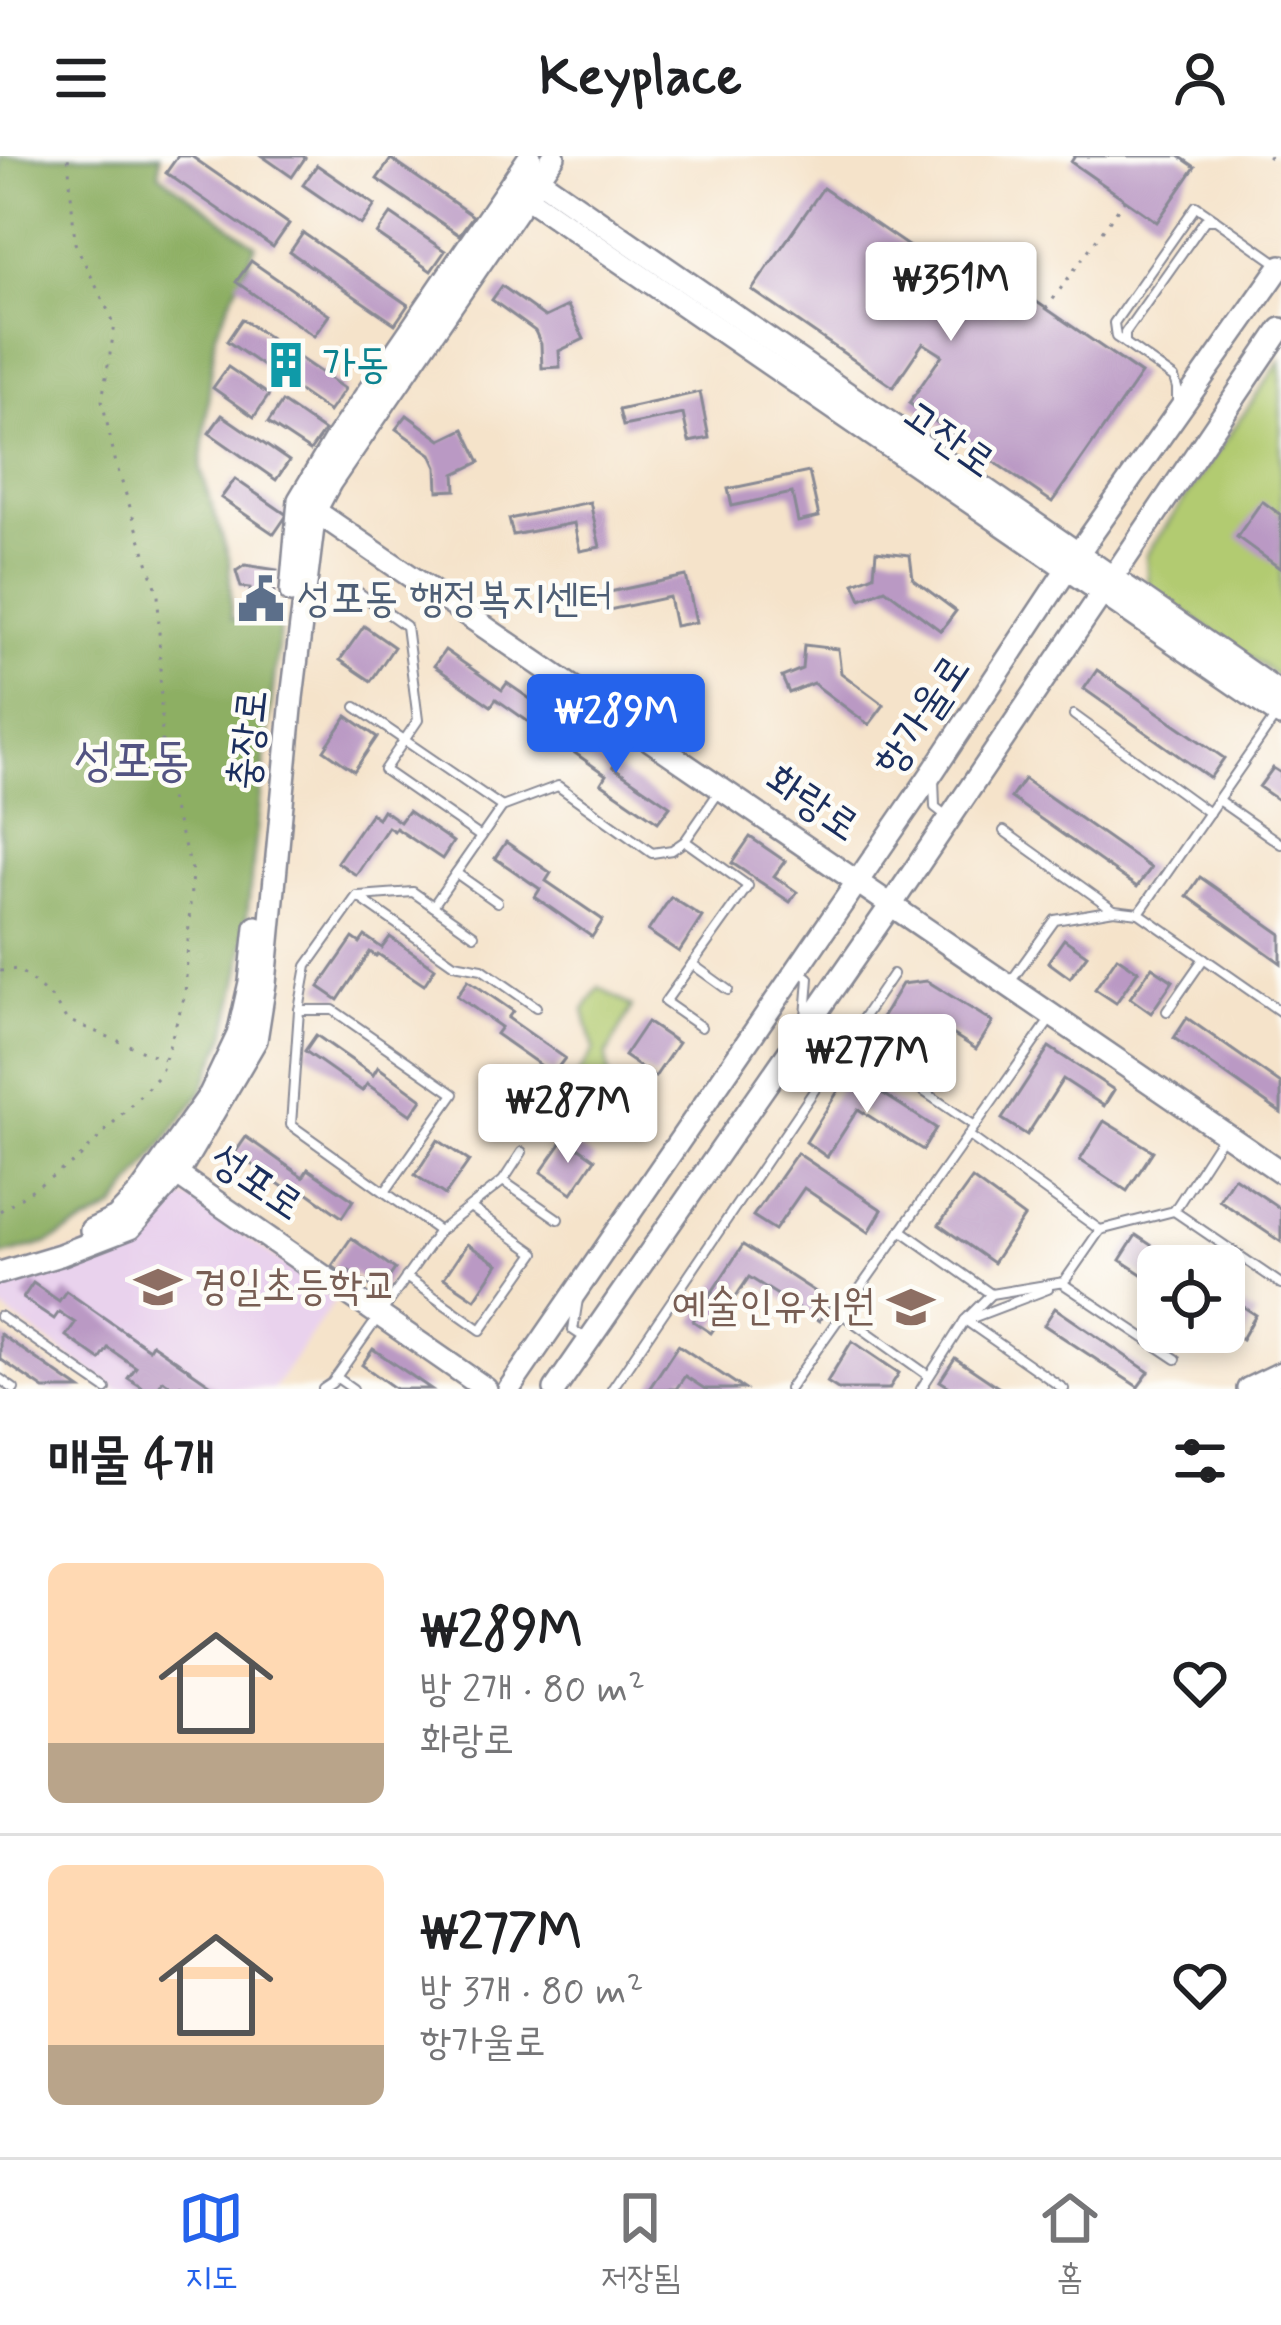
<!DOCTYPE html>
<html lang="ko">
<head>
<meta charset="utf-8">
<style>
	body { margin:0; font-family:Mynerve,"Poor Story",sans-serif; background:#f2f2f2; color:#202124; height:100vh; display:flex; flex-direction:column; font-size:45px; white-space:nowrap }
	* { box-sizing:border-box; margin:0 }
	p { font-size:39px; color:#757577 }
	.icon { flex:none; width:66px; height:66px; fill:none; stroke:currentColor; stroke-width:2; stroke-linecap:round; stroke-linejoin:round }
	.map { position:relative; height:1233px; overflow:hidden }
	.sheet { display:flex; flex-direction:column; background:#fff; flex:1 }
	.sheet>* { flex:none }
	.fabs { position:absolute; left:1137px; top:1089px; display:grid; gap:24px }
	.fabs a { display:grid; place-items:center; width:108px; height:108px; border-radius:18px; background:#fff; box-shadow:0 6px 18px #0003; font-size:60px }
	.price { position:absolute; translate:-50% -102px; padding:0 27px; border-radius:12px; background:#fff; color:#222; font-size:39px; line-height:78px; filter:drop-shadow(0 3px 6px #0008) }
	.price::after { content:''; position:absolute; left:50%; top:72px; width:36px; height:27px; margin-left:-18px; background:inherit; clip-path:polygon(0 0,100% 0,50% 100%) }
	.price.on { background:#2563eb; color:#fff }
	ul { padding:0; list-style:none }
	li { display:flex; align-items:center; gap:36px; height:300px; padding:0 48px }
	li+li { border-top:3px solid #e0e0e0 }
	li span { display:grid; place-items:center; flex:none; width:336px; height:240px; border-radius:18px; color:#555 }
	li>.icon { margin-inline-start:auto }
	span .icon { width:144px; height:144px; fill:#fffc; stroke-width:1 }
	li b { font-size:51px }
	h2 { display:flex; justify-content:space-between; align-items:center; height:144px; padding:0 48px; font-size:51px }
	header { display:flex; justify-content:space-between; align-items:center; height:156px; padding:0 48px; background:#fff; font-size:54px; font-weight:700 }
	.tab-bar { display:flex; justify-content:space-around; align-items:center; height:168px; border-top:3px solid #e0e0e0; background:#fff; font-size:33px; color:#757577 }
	.tab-bar a { display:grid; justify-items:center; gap:6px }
	.tab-bar .on { color:#2563eb }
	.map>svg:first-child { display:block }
	.built { fill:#e9d2ed }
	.green { fill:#b2cb71; stroke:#667d68; stroke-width:3 }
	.forest { fill:#8daf63; stroke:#546f60; stroke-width:3 }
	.building { fill:#ba99c4 }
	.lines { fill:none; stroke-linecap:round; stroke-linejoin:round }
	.lane-casing { stroke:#888994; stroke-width:12 }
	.secondary-casing { stroke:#888994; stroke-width:26 }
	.path { stroke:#888994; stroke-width:3; stroke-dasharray:3 9; stroke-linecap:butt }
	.lane { stroke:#fff; stroke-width:8 }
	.secondary { stroke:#fff; stroke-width:21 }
	.labels { text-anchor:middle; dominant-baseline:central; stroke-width:9; stroke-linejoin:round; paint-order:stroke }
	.culture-label { font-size:42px; fill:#0d838f; stroke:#fdfcf7; text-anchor:start }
	.street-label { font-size:42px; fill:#1b2f5e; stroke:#fdfcf7 }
	.service-label { font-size:42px; fill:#4e5e75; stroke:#fdfcf7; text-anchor:start }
	.education-label { font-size:42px; fill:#785e54; stroke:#fdfcf7; text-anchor:start }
	.quarter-label { font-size:48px; fill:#535482; stroke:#fdfcf7 }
</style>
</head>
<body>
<header><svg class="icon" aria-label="menu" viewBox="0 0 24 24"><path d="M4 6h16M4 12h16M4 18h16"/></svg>Keyplace<svg class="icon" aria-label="person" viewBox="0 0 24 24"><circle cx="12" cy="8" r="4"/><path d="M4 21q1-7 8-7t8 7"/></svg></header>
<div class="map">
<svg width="1281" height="1233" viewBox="0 0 1281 1233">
	<rect width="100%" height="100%" fill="#fdfcf7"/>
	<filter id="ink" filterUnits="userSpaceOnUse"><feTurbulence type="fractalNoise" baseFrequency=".00833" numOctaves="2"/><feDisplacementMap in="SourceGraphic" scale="24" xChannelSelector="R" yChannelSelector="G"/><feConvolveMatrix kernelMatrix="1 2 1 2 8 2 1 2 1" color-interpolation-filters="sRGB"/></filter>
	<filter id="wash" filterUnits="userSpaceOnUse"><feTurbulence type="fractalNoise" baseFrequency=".004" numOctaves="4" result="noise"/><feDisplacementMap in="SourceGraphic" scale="48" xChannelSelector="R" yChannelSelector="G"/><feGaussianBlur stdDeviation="2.7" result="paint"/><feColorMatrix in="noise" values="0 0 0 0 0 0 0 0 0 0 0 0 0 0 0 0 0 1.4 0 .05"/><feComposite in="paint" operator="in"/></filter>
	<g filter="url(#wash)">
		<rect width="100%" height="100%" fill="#f5e3ca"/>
		<path class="built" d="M174,1040L193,1044L335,1144L273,1233H116L0,1152V1117L139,1075Z"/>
		<g class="green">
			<path d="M1281,204V523L1148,431L1146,399Z"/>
			<path d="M599,831L632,851L606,900L609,923L582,968L557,952L594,894L584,854Z"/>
		</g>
		<path class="forest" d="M0,0H160L159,18L256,89L215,178L201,314L229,402L232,463L281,464L241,812L226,879L201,937L115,1052L48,1087L0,1100Z"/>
		<g id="blocks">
			<g class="building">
				<path d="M178,0H191L289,68L273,91L166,17Z"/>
				<path d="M262,0H303L305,2L292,21Z"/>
				<path d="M1075,0H1179L1195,11L1157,66L1071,6Z"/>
				<path d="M391,3L473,60L459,79L377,23Z"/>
				<path d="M317,9L375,49L361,69L303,29Z"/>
				<path d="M823,32L1003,155L1018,133L1141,218L1052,346L909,247L942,199L923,187L893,231L752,134Z"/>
				<path d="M391,58L445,95L431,115L377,78Z"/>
				<path d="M303,77L408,149L395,168L290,96Z"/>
				<path d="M251,105L329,159L314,180L236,126Z"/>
				<path d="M502,130L545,161L568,150L584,183L559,195L560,211L542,212L541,188L535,175L492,144Z"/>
				<path d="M242,163L345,233L329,256L227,185Z"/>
				<path d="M228,211L269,239L254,261L213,232Z"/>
				<path d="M700,236L709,282L689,286L683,258L623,270L619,254Z"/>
				<path d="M282,246L324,275L310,295L268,267Z"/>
				<path d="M222,259L289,305L276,324L209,277Z"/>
				<path d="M407,259L441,284L464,273L480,306L455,318L456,334L438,335L437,311L431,298L396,273Z"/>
				<path d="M809,316L819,361L798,366L792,337L732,350L728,333Z"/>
				<path d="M235,323L287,359L274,378L221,342Z"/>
				<path d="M1262,345L1281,359V413L1237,381Z"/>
				<path d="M590,346L600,391L580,395L574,367L513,379L509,363Z"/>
				<path d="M876,395L910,399L913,423L956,455L941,475L885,433L861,443L854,427L874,419Z"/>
				<path d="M245,409L277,414L271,456L250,454V432L241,431L236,415Z"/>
				<path d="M686,420L696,466L675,470L669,441L609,454L605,437Z"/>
				<path d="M364,470L394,491L371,525L340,504Z"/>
				<path d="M804,489L838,493L841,517L884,549L869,569L813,527L789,537L782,521L802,513Z"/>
				<path d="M445,494L502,534L507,527L552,558L540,574L496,543L491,550L434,510Z"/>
				<path d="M1097,514L1224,602L1210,622L1084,533Z"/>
				<path d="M347,560L377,581L354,615L324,594Z"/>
				<path d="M573,572L618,603L613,611L670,650L658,666L601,627L606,619L562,588Z"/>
				<path d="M1273,612L1281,617V646L1259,631Z"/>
				<path d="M1024,623L1151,712L1137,731L1011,642Z"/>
				<path d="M383,654L400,666L408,655L453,686L442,703L396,672L394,675L388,671L356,719L337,706L371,657L378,662Z"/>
				<path d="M750,681L785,705L774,720L797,736L790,746L732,707Z"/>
				<path d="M506,686L551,717L546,725L603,764L592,781L535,741L540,733L495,702Z"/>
				<path d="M1200,721L1281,778V807L1187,740Z"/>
				<path d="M671,741L702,761L679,796L648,775Z"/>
				<path d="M365,780L382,792L390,781L435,812L424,829L378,798L376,800L370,796L338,844L319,831L353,782L360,787Z"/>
				<path d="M1064,783L1087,799L1070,822L1048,806Z"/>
				<path d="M1117,801L1138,815L1116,847L1095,833Z"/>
				<path d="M1152,811L1173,825L1151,857L1130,842Z"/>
				<path d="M468,824L513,855L508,862L565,902L553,918L496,878L501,871L457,840Z"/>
				<path d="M927,825L993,866L976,893L940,870L910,877L893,906L865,890L902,828Z"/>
				<path d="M1187,862L1281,928V957L1174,882Z"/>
				<path d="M647,866L678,887L655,921L624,900Z"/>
				<path d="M316,879L373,919L378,911L422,943L411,959L367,928L362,935L305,895Z"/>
				<path d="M1049,891L1114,934L1104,950L1063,923L1027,979L1002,963Z"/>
				<path d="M850,916L936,972L923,994L858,953L827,1001L806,986Z"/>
				<path d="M1104,965L1153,995L1127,1035L1080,1004Z"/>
				<path d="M246,981L303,1021L308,1013L353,1044L342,1061L297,1029L292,1037L235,997Z"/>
				<path d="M565,982L595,1003L572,1037L541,1016Z"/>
				<path d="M438,984L469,1005L445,1039L415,1019Z"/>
				<path d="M797,997L882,1054L869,1076L804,1032L775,1074L753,1060Z"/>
				<path d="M1234,1021L1281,1053V1086L1219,1044Z"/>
				<path d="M972,1023L1024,1061L993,1107L939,1069Z"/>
				<path d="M1136,1079L1182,1110H1158V1129L1120,1104Z"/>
				<path d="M351,1082L395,1113L379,1136L349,1115L346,1120L332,1110Z"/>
				<path d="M467,1088L498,1108L475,1143L444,1122Z"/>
				<path d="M743,1089L831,1146L819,1165L749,1121L711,1177L693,1165Z"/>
				<path d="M33,1127L59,1145L66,1135L149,1193L152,1188L217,1233H186L180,1229L176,1233L163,1224L157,1233H145L128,1222L136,1211L108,1192L100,1204L66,1180L75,1167L59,1156L54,1163L23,1142Z"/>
				<path d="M1224,1138L1256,1159L1242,1183L1224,1171Z"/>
				<path d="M1055,1152L1149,1216L1138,1231L1044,1169Z"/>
				<path d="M0,1178L80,1233H44L0,1203Z"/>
				<path d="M852,1185L899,1217L889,1233H838L827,1226Z"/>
				<path d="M678,1189L744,1233H705L685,1220L676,1233H649Z"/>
				<path d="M373,1193L431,1233H396L362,1209Z"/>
				<path d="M955,1202L1001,1233H953L940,1225Z"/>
			</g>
		</g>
	</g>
	<g filter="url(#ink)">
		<use href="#blocks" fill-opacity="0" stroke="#888994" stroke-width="3"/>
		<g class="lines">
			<defs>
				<g id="lane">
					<path d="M1125,187L1116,181L1114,167L1196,50L1215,63"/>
					<path d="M1177,245V232L1174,222L1125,187V177L1205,64H1216L1280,109"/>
					<path d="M351,431L406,470L418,564L384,614L481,681"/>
					<path d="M356,551L502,651"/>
					<path d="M1074,559L1209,657"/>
					<path d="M1276,560L1139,757L1281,856"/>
					<path d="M934,622L935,651L948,661"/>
					<path d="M1218,644L1281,688"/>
					<path d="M1004,675L1114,754"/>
					<path d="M685,685L748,730L665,846L701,871"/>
					<path d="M456,717L497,746"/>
					<path d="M359,740L413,736L474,779"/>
					<path d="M433,750L502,651L558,630L652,697L672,694L685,685L721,633"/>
					<path d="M692,808L728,834"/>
					<path d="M799,814L809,822L806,861"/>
					<path d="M1011,825L1055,764L1114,754L1139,757"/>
					<path d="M299,854H333L454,938L385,1036"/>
					<path d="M1167,855L1204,802"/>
					<path d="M848,884L975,970"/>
					<path d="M1224,978L1174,1055L1281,1128"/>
					<path d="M503,1025L558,1063"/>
					<path d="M901,1074L991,1138"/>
					<path d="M1100,1074L1174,1055"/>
					<path d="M439,1075L291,969L299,854L307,810L357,740L454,808L482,813L536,851"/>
					<path d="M406,1121L481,1174L535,1097L470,1051"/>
					<path d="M1062,1127L1176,1203"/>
					<path d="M578,1143L573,1174L585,1182"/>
					<path d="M842,1158L929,1220"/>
					<path d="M0,1160L106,1233"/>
					<path d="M972,1162L1048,1133"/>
					<path d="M965,1164L991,1138L1064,1126L1100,1074L968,979"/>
					<path d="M336,1221L353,1233"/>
					<path d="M0,1223L14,1233"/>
					<path d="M323,1233L332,1227L439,1075L503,1025L522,996"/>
					<path d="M612,1233L893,818"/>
					<path d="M789,1233L1052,861"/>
					<path d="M921,1233L965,1164L1064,1233"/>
				</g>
				<g id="secondary">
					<path d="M528,16L1281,538"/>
					<path d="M516,34L1281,560"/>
					<path d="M305,348L1281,1016"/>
					<path d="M291,436L299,344L335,284L530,0"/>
					<path d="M166,1011L486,1233"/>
					<path d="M91,1074L116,1062L139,1038L210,938L238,879L250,826L256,771"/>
					<path d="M0,1117L60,1099L130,1072L177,1019L256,884L265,827L292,542L315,355L330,327L554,0"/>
					<path d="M509,1233L934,614L1067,413L1281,110"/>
					<path d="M555,1233L891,749L1281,173"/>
					<path d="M1248,1233L1281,1217"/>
				</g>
			</defs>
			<use href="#lane" class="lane-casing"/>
			<use href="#secondary" class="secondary-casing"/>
			<g class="path">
				<path d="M1268,0L1281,9"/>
				<path d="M1046,153L1125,43"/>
				<path d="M0,815L18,813L53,843L67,864L163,903"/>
				<path d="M0,1055L77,1004L160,919L185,839L192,714L163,621L158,437L116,308L102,244L115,169L75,87L68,0"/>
			</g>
			<use href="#lane" class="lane"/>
			<use href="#secondary" class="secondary"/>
		</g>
	</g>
	<defs>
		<symbol id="building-bare" viewBox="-9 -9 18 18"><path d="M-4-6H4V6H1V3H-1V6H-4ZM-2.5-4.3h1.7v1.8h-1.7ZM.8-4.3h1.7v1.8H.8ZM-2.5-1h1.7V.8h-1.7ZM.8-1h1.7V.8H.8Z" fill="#0f9aa8" stroke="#fdfcf7" stroke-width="2.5" paint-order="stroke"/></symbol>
		<symbol id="civic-bare" viewBox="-9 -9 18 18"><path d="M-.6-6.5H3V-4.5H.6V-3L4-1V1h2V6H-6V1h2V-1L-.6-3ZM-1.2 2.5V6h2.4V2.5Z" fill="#5c6f8a" stroke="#fdfcf7" stroke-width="2.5" paint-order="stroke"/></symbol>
		<symbol id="school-bare" viewBox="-9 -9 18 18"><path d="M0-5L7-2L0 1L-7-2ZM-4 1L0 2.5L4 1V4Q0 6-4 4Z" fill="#8d6e63" stroke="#fdfcf7" stroke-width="2.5" paint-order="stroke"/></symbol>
	</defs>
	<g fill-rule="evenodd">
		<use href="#building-bare" x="253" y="176" width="66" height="66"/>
		<use href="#civic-bare" x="228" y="410" width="66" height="66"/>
		<use href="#school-bare" x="125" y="1098" width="66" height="66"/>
		<use href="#school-bare" x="878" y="1118" width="66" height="66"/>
	</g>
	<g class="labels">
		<g class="culture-label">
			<text x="322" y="209">가동</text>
		</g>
		<g class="street-label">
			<text transform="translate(948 284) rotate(35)">고잔로</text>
			<text transform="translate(923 560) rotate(-56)">항가울로</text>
			<text transform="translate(249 584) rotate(-84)">충장로</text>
			<text transform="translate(812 648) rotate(34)">화랑로</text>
			<text transform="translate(256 1027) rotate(34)">성포로</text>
		</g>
		<g class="service-label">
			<text x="297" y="443">성포동 행정복지센터</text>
		</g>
		<g class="education-label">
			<text x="194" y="1131">경일초등학교</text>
			<text x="875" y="1151" text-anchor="end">예술인유치원</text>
		</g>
		<g class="quarter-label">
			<text x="132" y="605">성포동</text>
		</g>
	</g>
</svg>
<div class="fabs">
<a><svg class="icon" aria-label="locate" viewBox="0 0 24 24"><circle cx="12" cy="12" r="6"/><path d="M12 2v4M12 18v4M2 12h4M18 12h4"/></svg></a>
</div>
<b class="price" style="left:951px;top:188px">₩351M</b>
<b class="price on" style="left:616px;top:620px">₩289M</b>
<b class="price" style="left:867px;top:960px">₩277M</b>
<b class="price" style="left:568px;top:1010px">₩287M</b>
</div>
<section class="sheet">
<h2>매물 4개<svg class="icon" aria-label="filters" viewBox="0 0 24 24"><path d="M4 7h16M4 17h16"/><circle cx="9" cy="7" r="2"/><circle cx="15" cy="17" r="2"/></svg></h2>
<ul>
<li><span style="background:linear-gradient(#ffd9b3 75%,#b9a48a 0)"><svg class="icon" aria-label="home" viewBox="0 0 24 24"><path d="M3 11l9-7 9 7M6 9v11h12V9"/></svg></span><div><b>₩289M</b><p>방 2개 · 80 m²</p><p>화랑로</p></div><svg class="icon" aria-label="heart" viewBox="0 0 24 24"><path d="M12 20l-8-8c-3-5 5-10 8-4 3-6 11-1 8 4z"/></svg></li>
<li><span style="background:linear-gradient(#ffd9b3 75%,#b9a48a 0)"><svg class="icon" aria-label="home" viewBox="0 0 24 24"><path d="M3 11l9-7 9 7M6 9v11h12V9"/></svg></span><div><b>₩277M</b><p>방 3개 · 80 m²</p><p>항가울로</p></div><svg class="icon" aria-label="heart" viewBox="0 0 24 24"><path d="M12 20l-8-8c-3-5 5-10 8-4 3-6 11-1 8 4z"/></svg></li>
</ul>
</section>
<nav class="tab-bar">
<a class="on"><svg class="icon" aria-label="map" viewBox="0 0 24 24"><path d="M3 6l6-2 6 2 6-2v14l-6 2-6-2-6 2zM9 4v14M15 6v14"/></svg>지도</a>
<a><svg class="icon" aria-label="saved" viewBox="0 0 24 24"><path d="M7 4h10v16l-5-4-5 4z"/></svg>저장됨</a>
<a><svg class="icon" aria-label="home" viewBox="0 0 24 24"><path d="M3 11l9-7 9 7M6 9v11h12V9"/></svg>홈</a>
</nav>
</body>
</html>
